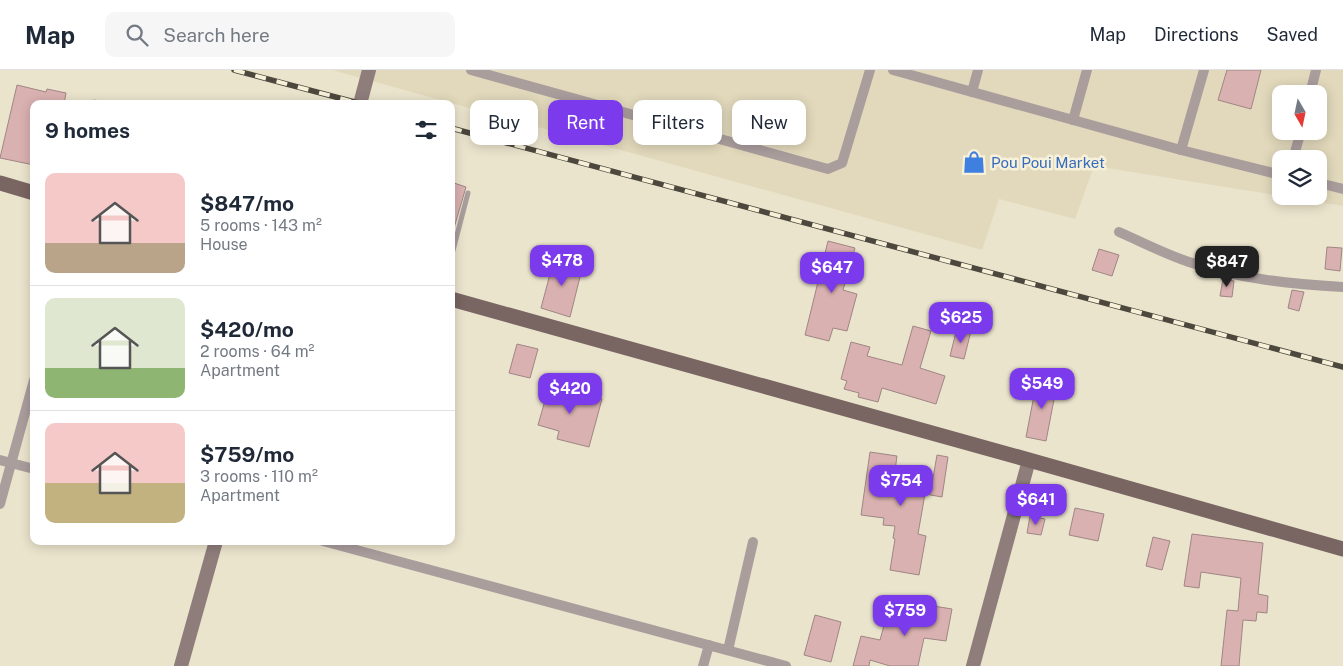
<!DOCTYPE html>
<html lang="en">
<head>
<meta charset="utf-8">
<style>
	body { margin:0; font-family:"Public Sans",sans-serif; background:#f6f6f7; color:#1f2937; height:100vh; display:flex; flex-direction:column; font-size:19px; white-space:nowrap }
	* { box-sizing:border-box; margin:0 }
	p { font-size:16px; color:#747a83 }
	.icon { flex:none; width:28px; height:28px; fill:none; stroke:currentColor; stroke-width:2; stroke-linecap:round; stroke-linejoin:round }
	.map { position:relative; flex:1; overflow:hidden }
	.panel { position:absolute; left:30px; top:30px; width:425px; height:445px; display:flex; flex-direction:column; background:#fff; border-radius:10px; box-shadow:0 2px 12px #0003 }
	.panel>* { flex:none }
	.banner { position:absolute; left:470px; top:30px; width:475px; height:45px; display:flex; gap:10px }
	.needle { width:32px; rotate:171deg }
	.buttons { position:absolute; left:1272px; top:15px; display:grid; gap:10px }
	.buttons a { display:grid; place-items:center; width:55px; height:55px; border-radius:10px; background:#fff; box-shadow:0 2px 12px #0003; font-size:25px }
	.price { position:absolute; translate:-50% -42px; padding:0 11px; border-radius:10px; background:#7c3aed; color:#fff; font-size:16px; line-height:32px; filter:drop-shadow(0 1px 2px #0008) }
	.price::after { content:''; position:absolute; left:50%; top:30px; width:15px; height:11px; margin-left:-8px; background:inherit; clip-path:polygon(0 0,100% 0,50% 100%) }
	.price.selected { background:#222; color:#fff }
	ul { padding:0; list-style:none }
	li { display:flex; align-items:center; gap:15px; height:125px; padding:0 15px }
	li+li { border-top:1px solid #e0e1e3 }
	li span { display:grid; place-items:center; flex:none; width:140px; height:100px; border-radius:10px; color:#555 }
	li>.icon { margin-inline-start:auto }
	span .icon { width:60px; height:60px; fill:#fffc; stroke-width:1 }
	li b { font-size:21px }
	h2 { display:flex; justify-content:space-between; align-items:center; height:60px; padding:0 15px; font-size:21px }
	.tag { padding:0 18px; border-radius:10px; background:#fff; box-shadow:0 2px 12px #0003; font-size:18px; line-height:45px }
	.tag.selected { background:#7c3aed; color:#fff }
	header { display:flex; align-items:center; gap:30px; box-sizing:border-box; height:70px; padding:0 25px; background:#fff; border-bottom:1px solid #e0e1e3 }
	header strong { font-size:24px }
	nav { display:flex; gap:28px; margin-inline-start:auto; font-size:18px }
	.search { width:350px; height:45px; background:#f6f6f7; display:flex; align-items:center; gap:12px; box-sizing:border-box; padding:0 18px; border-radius:10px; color:#747a83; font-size:19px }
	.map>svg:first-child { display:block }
	.built { fill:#e2d9bc; fill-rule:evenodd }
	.building { fill:#d9b1b0; stroke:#9f8684 }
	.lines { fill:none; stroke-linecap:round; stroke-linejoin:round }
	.lane { stroke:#aa9e9d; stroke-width:5 }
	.street { stroke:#aa9e9d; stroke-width:10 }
	.secondary { stroke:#8e7d7b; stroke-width:14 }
	.primary { stroke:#796562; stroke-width:15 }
	.rail-casing { stroke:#4c483d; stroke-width:5.5 }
	.rail { stroke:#f8f1da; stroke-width:4; stroke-dasharray:11; stroke-linecap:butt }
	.labels { text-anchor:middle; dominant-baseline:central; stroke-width:5; stroke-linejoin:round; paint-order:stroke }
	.shop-label { font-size:15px; fill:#366cbe; stroke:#f8f1da; text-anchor:start }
</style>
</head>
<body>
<header>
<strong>Map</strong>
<div class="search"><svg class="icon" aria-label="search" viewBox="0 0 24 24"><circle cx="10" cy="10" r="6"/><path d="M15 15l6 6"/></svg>Search here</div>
<nav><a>Map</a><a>Directions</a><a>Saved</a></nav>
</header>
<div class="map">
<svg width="1343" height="596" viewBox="0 0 1343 596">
	<rect width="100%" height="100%" fill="#ebe4cd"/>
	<path class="built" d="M332,0H1343V136L1094,96L1075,149L999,129L982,180ZM1281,24H1319V61H1281ZM1281,89H1319V126H1281Z"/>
	<g class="building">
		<path d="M1227,0H1261L1251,39L1218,30Z"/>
		<path d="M17,15L46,22L47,19L66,23L64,34H34V95L0,88Z"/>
		<path d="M451,112L466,117L454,158H451Z"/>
		<path d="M828,171L855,178L843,220L857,224L847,261L833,258L829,271L805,265Z"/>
		<path d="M1327,177L1342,178L1340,201L1325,199Z"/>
		<path d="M1099,179L1119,185L1112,206L1092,200Z"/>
		<path d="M554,189L583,195L570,247L541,238Z"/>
		<path d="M1223,209L1234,211L1232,227L1220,226Z"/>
		<path d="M1292,220L1304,222L1299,241L1288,238Z"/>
		<path d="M913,256L931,261L920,298L945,306L936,334L882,318L878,332L858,327L859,323L844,319L847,311L841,309L851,272L870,277L867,286L902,295Z"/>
		<path d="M957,258L971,261L964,289L950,286Z"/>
		<path d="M517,274L538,279L530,308L509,303Z"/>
		<path d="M1037,310L1057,314L1046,371L1026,367Z"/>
		<path d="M550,313L566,317L565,320L602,329L589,377L557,369L559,361L538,355Z"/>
		<path d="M870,382L897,386L894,408L932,414L937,385L948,387L942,427L925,424L918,464L926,466L919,505L890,500L895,469L893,468L895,456L883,455L884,448L861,445Z"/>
		<path d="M1075,438L1104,444L1098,471L1069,465Z"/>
		<path d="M1030,446L1045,449L1041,465L1027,463Z"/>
		<path d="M1192,464L1263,473L1258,524L1268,526L1267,543L1257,542L1256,551L1243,550L1239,596H1221L1227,540L1238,541L1241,508L1201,502L1199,518L1184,516Z"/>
		<path d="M1153,467L1170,471L1162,500L1146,496Z"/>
		<path d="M915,533L952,539L946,571L924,568L918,596H890L870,590L869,596H853L861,566L880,570L888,541L912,548Z"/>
		<path d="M815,545L841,552L831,592L804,585Z"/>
	</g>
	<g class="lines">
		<g class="lane">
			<path d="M94,34L95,32"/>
			<path d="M451,188L468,123"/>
		</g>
		<g class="street">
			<path d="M471,0L828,99L842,93L870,0"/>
			<path d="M893,0L1181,80L1281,105"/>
			<path d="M972,22L978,0"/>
			<path d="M1310,24L1316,0"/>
			<path d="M1073,50L1087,0"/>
			<path d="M1181,80L1204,0"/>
			<path d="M1293,89L1301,61"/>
			<path d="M1319,113L1343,119"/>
			<path d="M1119,162C1142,172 1165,184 1189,192C1238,209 1292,214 1343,217"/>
			<path d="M0,390L34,399"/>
			<path d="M0,434L34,310"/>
			<path d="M323,471L786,596"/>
			<path d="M728,580L753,472"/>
			<path d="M703,596L709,575"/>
		</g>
		<g class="secondary">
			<path d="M360,34L369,0"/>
			<path d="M181,596L216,471"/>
			<path d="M973,596L1029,390"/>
		</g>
		<g class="primary">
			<path d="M0,113L34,123"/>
			<path d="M451,229L1029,390L1343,479"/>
		</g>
		<defs>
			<g id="rail">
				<path d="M234,0L362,34"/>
				<path d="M451,58L1343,297"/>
			</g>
		</defs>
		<use href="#rail" class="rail-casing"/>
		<use href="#rail" class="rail"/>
	</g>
	<defs>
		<symbol id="shop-bare" viewBox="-9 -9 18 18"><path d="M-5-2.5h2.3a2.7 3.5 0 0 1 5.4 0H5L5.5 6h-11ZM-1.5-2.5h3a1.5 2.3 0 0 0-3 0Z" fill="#3f7fe0" stroke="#f8f1da" stroke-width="2.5" paint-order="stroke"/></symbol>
	</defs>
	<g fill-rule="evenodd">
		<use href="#shop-bare" x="958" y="76" width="32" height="32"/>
	</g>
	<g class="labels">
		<g class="shop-label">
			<text x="991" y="92">Pou Poui Market</text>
		</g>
	</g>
</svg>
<div class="buttons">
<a><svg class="needle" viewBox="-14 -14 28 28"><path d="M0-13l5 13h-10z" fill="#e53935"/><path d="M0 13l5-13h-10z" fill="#747a83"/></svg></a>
<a><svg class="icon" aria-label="layers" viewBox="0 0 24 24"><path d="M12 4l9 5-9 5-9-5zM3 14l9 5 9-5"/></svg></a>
</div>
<b class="price" style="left:562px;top:217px">$478</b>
<b class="price selected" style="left:1227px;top:218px">$847</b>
<b class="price" style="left:832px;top:224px">$647</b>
<b class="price" style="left:961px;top:274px">$625</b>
<b class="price" style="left:1042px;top:340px">$549</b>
<b class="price" style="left:570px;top:345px">$420</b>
<b class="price" style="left:901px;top:437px">$754</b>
<b class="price" style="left:1036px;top:456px">$641</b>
<b class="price" style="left:905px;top:567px">$759</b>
<div class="banner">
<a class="tag">Buy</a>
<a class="tag selected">Rent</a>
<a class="tag">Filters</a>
<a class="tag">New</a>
</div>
<section class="panel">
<h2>9 homes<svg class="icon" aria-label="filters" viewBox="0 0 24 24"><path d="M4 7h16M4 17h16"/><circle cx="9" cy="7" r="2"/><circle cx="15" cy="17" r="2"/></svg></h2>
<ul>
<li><span style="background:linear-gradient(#f6c9c9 70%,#b9a48a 0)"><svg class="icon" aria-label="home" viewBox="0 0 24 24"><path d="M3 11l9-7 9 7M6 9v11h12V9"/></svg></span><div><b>$847/mo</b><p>5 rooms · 143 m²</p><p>House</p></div></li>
<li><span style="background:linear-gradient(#dfe7d0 70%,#8fb573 0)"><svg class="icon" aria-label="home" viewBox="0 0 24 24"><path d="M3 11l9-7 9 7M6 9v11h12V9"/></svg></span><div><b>$420/mo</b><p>2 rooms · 64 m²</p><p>Apartment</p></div></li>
<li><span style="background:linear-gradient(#f6c9c9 60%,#c2b280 0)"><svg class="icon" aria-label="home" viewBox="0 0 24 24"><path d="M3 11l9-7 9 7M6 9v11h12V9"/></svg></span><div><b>$759/mo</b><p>3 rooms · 110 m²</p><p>Apartment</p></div></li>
</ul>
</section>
</div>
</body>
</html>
